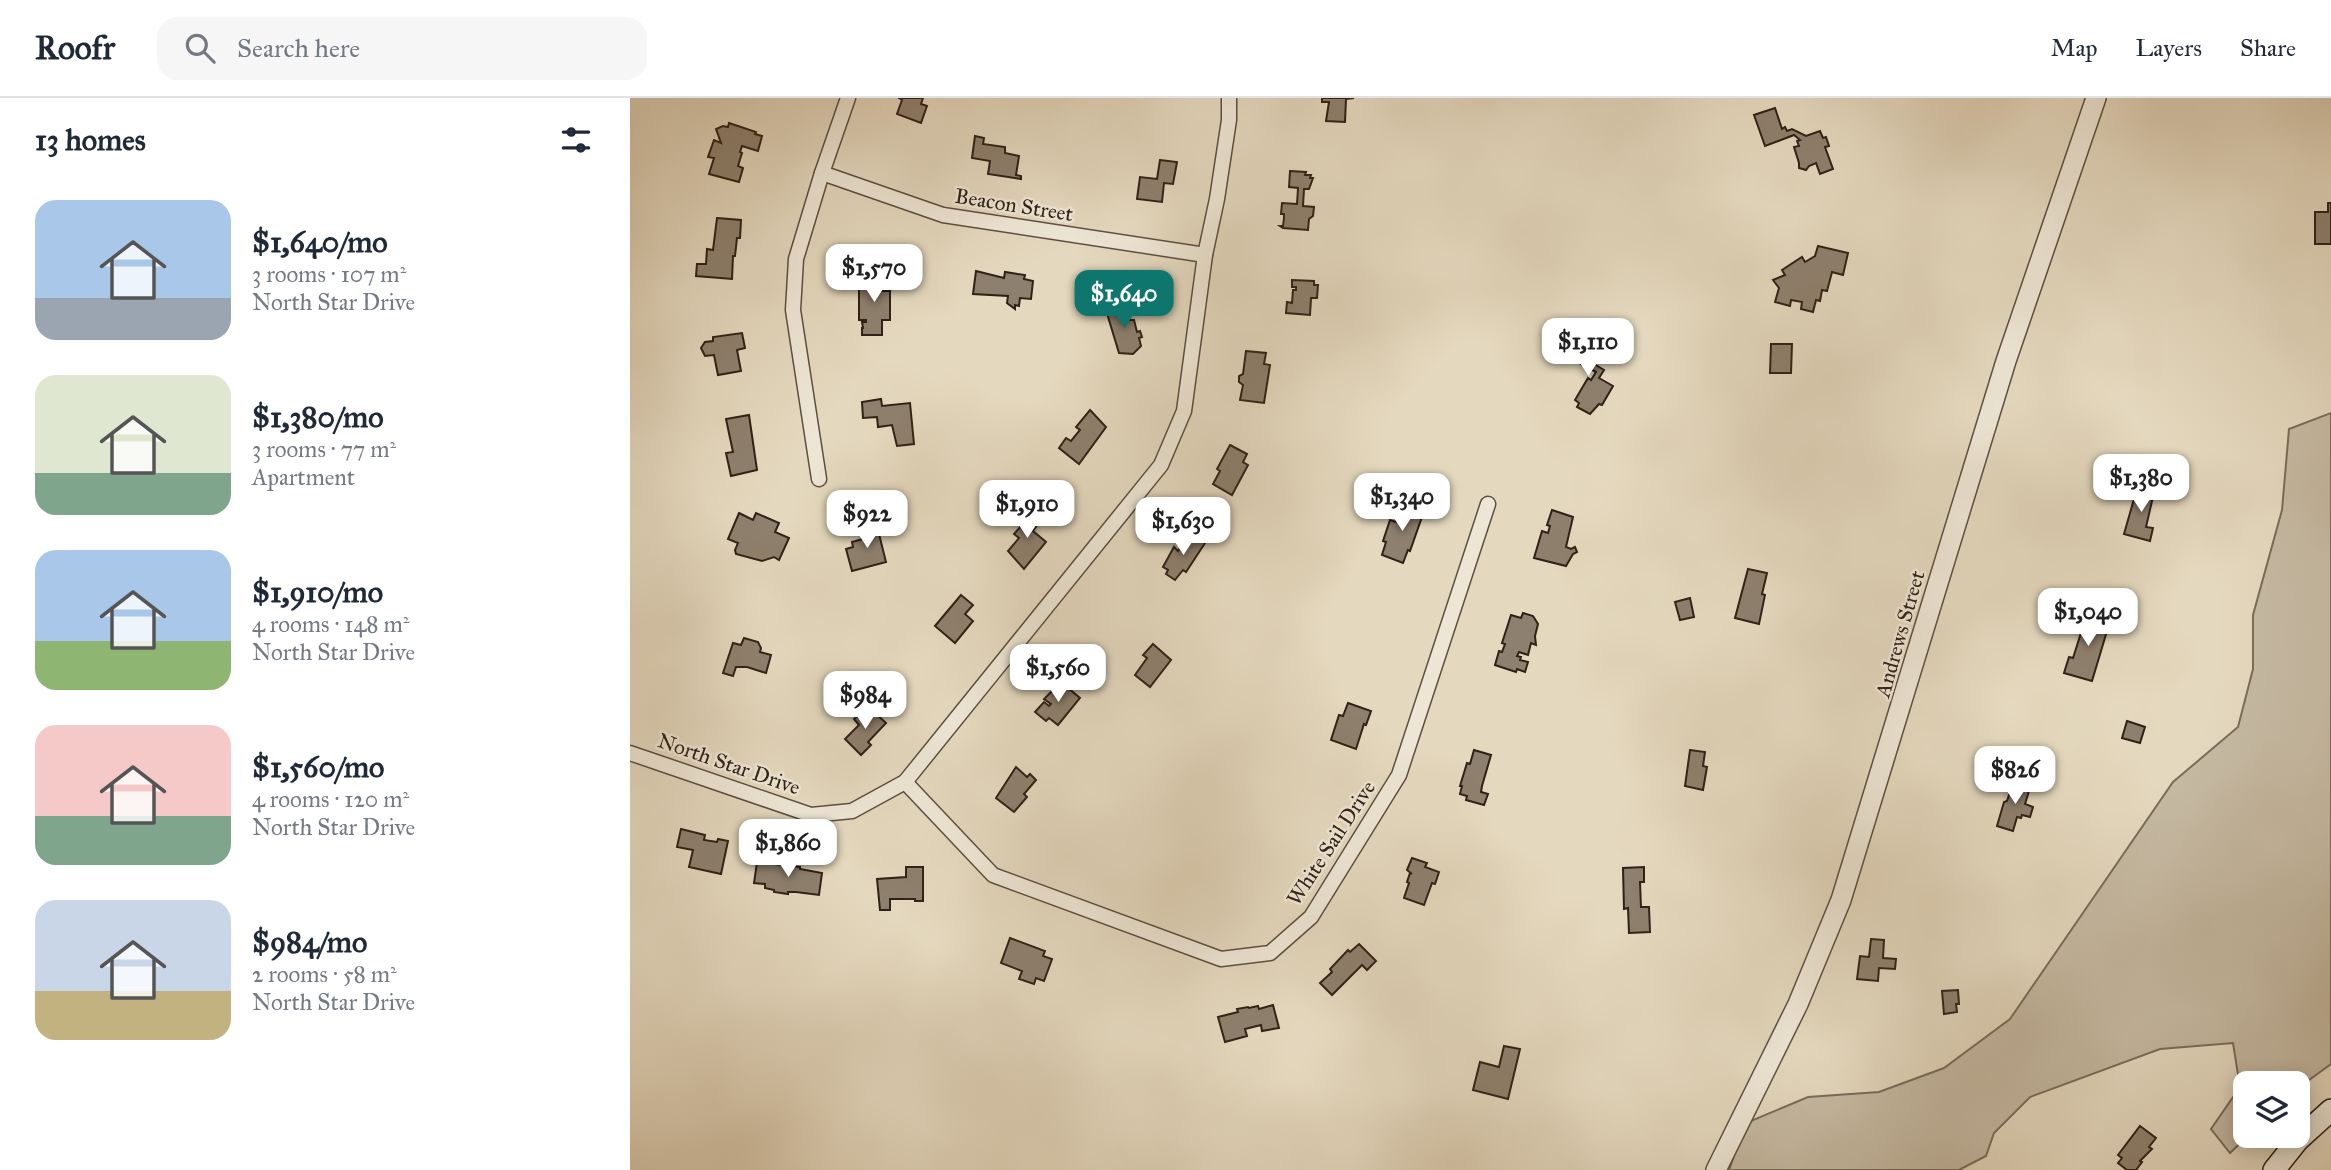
<!DOCTYPE html>
<html lang="en">
<head>
<meta charset="utf-8">
<style>
	body { margin:0; font-family:"IM FELL Great Primer",serif; background:#f6f6f7; color:#1f2937; height:100vh; display:flex; flex-direction:column; font-size:26px; white-space:nowrap }
	* { box-sizing:border-box; margin:0 }
	p { font-size:23px; color:#747a83 }
	.icon { flex:none; width:38px; height:38px; fill:none; stroke:currentColor; stroke-width:2; stroke-linecap:round; stroke-linejoin:round }
	.map { position:relative; flex:1; overflow:hidden }
	.details { display:flex; flex-direction:column; background:#fff; width:630px }
	.details>* { flex:none }
	.controls { position:absolute; left:1603px; top:973px; display:grid; gap:14px }
	.controls a { display:grid; place-items:center; width:77px; height:77px; border-radius:14px; background:#fff; box-shadow:0 4px 18px #0003; font-size:35px }
	.price { position:absolute; translate:-50% -60px; padding:0 16px; border-radius:14px; background:#fff; color:#222; font-size:23px; line-height:46px; filter:drop-shadow(0 2px 4px #0008) }
	.price::after { content:''; position:absolute; left:50%; top:42px; width:21px; height:16px; margin-left:-10px; background:inherit; clip-path:polygon(0 0,100% 0,50% 100%) }
	.price.on { background:#0f766e; color:#fff }
	ul { padding:0; list-style:none }
	li { display:flex; align-items:center; gap:21px; height:175px; padding:0 35px }
	li span { display:grid; place-items:center; flex:none; width:196px; height:140px; border-radius:21px; color:#555 }
	li>.icon { margin-inline-start:auto }
	span .icon { width:84px; height:84px; fill:#fffc; stroke-width:1 }
	li b { font-size:30px }
	h2 { display:flex; justify-content:space-between; align-items:center; height:84px; padding:0 35px; font-size:30px }
	header { display:flex; align-items:center; gap:42px; box-sizing:border-box; height:98px; padding:0 35px; background:#fff; border-bottom:2px solid #e0e1e3 }
	header strong { font-size:33px }
	nav { display:flex; gap:38px; margin-inline-start:auto; font-size:24px }
	.search { width:490px; height:63px; background:#f6f6f7; display:flex; align-items:center; gap:18px; box-sizing:border-box; padding:0 24px; border-radius:21px; color:#747a83; font-size:26px }
	main { display:flex; flex:1; min-height:0 }
	.map>svg:first-child { display:block }
	.green { fill:#c5b9a2; stroke:#7a6d5c; stroke-width:2 }
	.building { fill:#8e806e; stroke:#302117; stroke-width:2 }
	.lines { fill:none; stroke-linecap:round; stroke-linejoin:round }
	.minor-casing { stroke:#5d4f41; stroke-width:17 }
	.tertiary-casing { stroke:#5d4f41; stroke-width:22 }
	.secondary-casing { stroke:#302117; stroke-width:24 }
	.minor { stroke:#ede6d5; stroke-width:14 }
	.tertiary { stroke:#ede6d5; stroke-width:19 }
	.secondary { stroke:#ede6d5; stroke-width:21 }
	.labels { text-anchor:middle; dominant-baseline:central; stroke-width:5; stroke-linejoin:round; paint-order:stroke }
	.street-label { font-size:21px; fill:#302117; stroke:#ede6d5 }
</style>
</head>
<body>
<header>
<strong>Roofr</strong>
<div class="search"><svg class="icon" aria-label="search" viewBox="0 0 24 24"><circle cx="10" cy="10" r="6"/><path d="M15 15l6 6"/></svg>Search here</div>
<nav><a>Map</a><a>Layers</a><a>Share</a></nav>
</header>
<main>
<section class="details">
<h2>13 homes<svg class="icon" aria-label="filters" viewBox="0 0 24 24"><path d="M4 7h16M4 17h16"/><circle cx="9" cy="7" r="2"/><circle cx="15" cy="17" r="2"/></svg></h2>
<ul>
<li><span style="background:linear-gradient(#a9c7e8 70%,#9aa5b1 0)"><svg class="icon" aria-label="home" viewBox="0 0 24 24"><path d="M3 11l9-7 9 7M6 9v11h12V9"/></svg></span><div><b>$1,640/mo</b><p>3 rooms · 107 m²</p><p>North Star Drive</p></div></li>
<li><span style="background:linear-gradient(#dfe7d0 70%,#7fa58c 0)"><svg class="icon" aria-label="home" viewBox="0 0 24 24"><path d="M3 11l9-7 9 7M6 9v11h12V9"/></svg></span><div><b>$1,380/mo</b><p>3 rooms · 77 m²</p><p>Apartment</p></div></li>
<li><span style="background:linear-gradient(#a9c7e8 65%,#8fb573 0)"><svg class="icon" aria-label="home" viewBox="0 0 24 24"><path d="M3 11l9-7 9 7M6 9v11h12V9"/></svg></span><div><b>$1,910/mo</b><p>4 rooms · 148 m²</p><p>North Star Drive</p></div></li>
<li><span style="background:linear-gradient(#f6c9c9 65%,#7fa58c 0)"><svg class="icon" aria-label="home" viewBox="0 0 24 24"><path d="M3 11l9-7 9 7M6 9v11h12V9"/></svg></span><div><b>$1,560/mo</b><p>4 rooms · 120 m²</p><p>North Star Drive</p></div></li>
<li><span style="background:linear-gradient(#c9d6e8 65%,#c2b280 0)"><svg class="icon" aria-label="home" viewBox="0 0 24 24"><path d="M3 11l9-7 9 7M6 9v11h12V9"/></svg></span><div><b>$984/mo</b><p>2 rooms · 58 m²</p><p>North Star Drive</p></div></li>
</ul>
</section>
<div class="map">
<svg width="1701" height="1072" viewBox="0 0 1701 1072">
	<rect width="100%" height="100%" fill="#e4d8be"/>
	<filter id="stains"><feTurbulence type="fractalNoise" baseFrequency=".00286" numOctaves="4"/><feColorMatrix values="0 0 0 0 .2 0 0 0 0 .09 0 0 0 0 .02 0 0 0 .5 -.17"/></filter>
	<radialGradient id="worn" r=".72"><stop offset=".6" stop-color="#630" stop-opacity="0"/><stop offset="1" stop-color="#630" stop-opacity=".3"/></radialGradient>
	<path class="green" d="M1701,315V966L1668,990V985H1615V1038H1618L1600,1055L1581,1031L1610,989L1603,945L1530,951L1400,999L1364,1035L1356,1058L1329,1072H1099L1116,1025L1178,999L1249,994L1314,970L1380,921L1543,684L1608,629L1623,571V517L1652,412L1659,331Z"/>
	<g class="building">
		<path d="M269,0H293L291,6L297,8L291,25L267,16L272,2Z"/>
		<path d="M692,0H724L716,1L715,24L696,23L699,4H692Z"/>
		<path d="M1145,10L1152,31L1155,29L1157,33L1162,31L1176,38L1190,33L1193,40L1196,39L1199,48L1195,49L1203,71L1190,76L1186,65L1179,68L1176,72L1169,70V65L1164,49L1169,48L1167,43L1170,42L1164,37L1135,48L1124,17Z"/>
		<path d="M99,25L126,34L125,36L132,38L128,53L112,48L110,54L112,55L108,68L113,70L109,84L79,76L84,60L78,59L84,42L91,45L86,31L93,28L98,29Z"/>
		<path d="M345,38L354,40L353,46L375,49V55L389,58L386,77L391,78V81L358,76L360,63L342,60Z"/>
		<path d="M530,62L547,64L543,86L534,85L532,104L507,101L510,79L527,81Z"/>
		<path d="M660,73L676,74L675,77H681L680,80H683L679,91H674L673,108L684,109L683,118L679,121L678,132L653,130L650,128H653L654,120V116H651L652,105L667,106L668,90L659,89Z"/>
		<path d="M1698,105H1701V146H1685V114H1698Z"/>
		<path d="M87,120L111,122L110,140H107L105,158H103L102,181L66,178L67,166H76L77,151L83,152Z"/>
		<path d="M1188,148L1218,155L1213,177L1202,174L1197,193L1192,192L1190,203L1186,202L1183,214L1171,211L1172,204L1161,202L1160,208L1145,204L1149,190L1143,182L1155,177L1152,172L1172,159L1175,164L1185,158Z"/>
		<path d="M346,173L374,180L375,174L395,177L394,181L403,183L401,201L390,200L389,208L385,207V211L377,205L378,198L343,196Z"/>
		<path d="M234,174H253L252,193H260V222H252V237H232V230H233L232,224H236V222H229V186H235V180H231Z"/>
		<path d="M662,182L684,183V187H688L687,200H681L680,217L656,215L657,204L662,205L663,192H666V189H662Z"/>
		<path d="M495,205L500,222H504L507,234L510,233L512,239L509,240L511,248L503,256L489,255L476,212Z"/>
		<path d="M112,235L115,250L107,252L111,273L88,277L84,257L75,258L71,250L75,244L83,243V239Z"/>
		<path d="M939,239L962,253L956,261L974,272L969,280L983,288L972,307L969,306L960,316L947,309L949,305L945,302L958,280L961,282L966,274L936,258L938,256L931,252Z"/>
		<path d="M1141,246H1162L1161,275H1140Z"/>
		<path d="M616,253L636,255L634,266L640,267L634,305L610,302L613,287L609,284V278L613,276Z"/>
		<path d="M251,301L252,308L280,305L284,346L267,348L262,327L248,329L247,319L233,320L232,304Z"/>
		<path d="M460,312L476,329L449,366L429,350L436,340L441,343L450,332L446,329Z"/>
		<path d="M119,317L127,372L101,378L96,355L103,354L96,321Z"/>
		<path d="M600,347L617,356L613,364L618,367L602,397L583,386L590,373L587,371Z"/>
		<path d="M1508,387L1525,390L1516,429L1523,430L1520,443L1494,436Z"/>
		<path d="M774,406L794,413L780,453L778,452L773,465L752,457L756,444L753,443L760,422L766,424Z"/>
		<path d="M400,411L412,421L403,433L416,444L394,471L378,453L389,440L384,436L394,425L391,423Z"/>
		<path d="M922,412L943,419L936,449L941,451L945,449L947,454L943,456L936,468L904,460L912,433L918,435L920,428L917,427Z"/>
		<path d="M109,415L123,422L126,415L149,425L145,434L159,440L149,462L144,459L132,463L106,456L105,452L108,445L98,441Z"/>
		<path d="M247,428L256,464L222,473L216,451L223,449L222,444L233,441L231,432Z"/>
		<path d="M561,435L575,445L556,474L553,472L545,482L536,476L538,472L533,469L544,449L548,453Z"/>
		<path d="M1118,471L1137,475L1132,496L1135,497L1129,526L1105,520Z"/>
		<path d="M331,497L343,507L335,516L343,523L325,545L305,528Z"/>
		<path d="M1060,500L1064,519L1050,522L1045,504Z"/>
		<path d="M893,515L903,518L908,526L905,538L906,547L901,545L898,557L889,554L887,558L891,559L890,562L898,564L895,574L887,571L886,574L865,567L869,553L872,554L875,546L872,545L881,517L891,520Z"/>
		<path d="M1457,516L1480,523L1462,583L1434,575L1439,559L1443,560Z"/>
		<path d="M114,540L128,544L131,550L130,554L141,557L136,575L117,569H106L103,578L93,575L103,545L111,547Z"/>
		<path d="M523,546L541,562L520,589L505,577L517,560L513,557Z"/>
		<path d="M431,584L450,600L428,627L419,620L416,623L405,614L414,604L419,608L421,606L414,601Z"/>
		<path d="M718,605L741,613L736,627L734,626L726,651L701,642L709,617L713,618Z"/>
		<path d="M242,612L256,625L238,644L241,647L231,657L215,641L229,627L224,621L232,614L236,618Z"/>
		<path d="M1497,623L1515,629L1510,645L1492,640Z"/>
		<path d="M844,652L861,657L852,688L851,694L858,696L854,707L836,702L837,698L830,696L832,688H830L837,665L840,666Z"/>
		<path d="M1060,652L1075,654L1073,668L1077,669L1073,692L1055,688Z"/>
		<path d="M386,669L397,679L400,676L406,682L394,696L397,699L384,714L366,700Z"/>
		<path d="M1388,680L1398,683L1396,692L1399,693L1395,706L1403,709L1400,719L1392,717L1391,720L1387,719L1383,733L1367,728L1374,704L1377,703L1382,688L1385,689Z"/>
		<path d="M51,731L75,737L74,742L87,744L88,741L98,743L91,776L59,769L63,752L47,749Z"/>
		<path d="M782,760L797,765L795,769L809,774L805,786L802,785L794,807L774,800L779,785L777,784L780,775L782,776L777,772Z"/>
		<path d="M127,764L170,769V771L192,775L189,797L166,794H158V796L144,794V792L135,790V786L124,785Z"/>
		<path d="M276,769H293V803H285V801H260V812H250L247,781L276,779Z"/>
		<path d="M1014,769V784H1010L1011,809H1019L1020,834L999,835L998,810L994,811L993,770Z"/>
		<path d="M380,840L415,853L413,858L422,861L414,883L406,880L404,886L389,881L392,873L371,865Z"/>
		<path d="M1241,841L1254,842L1253,860L1266,861L1265,871L1249,870L1248,883L1227,881L1230,858L1239,859Z"/>
		<path d="M729,846L746,863L737,872L732,867L702,897L690,885L702,874L700,871L718,852L720,854Z"/>
		<path d="M1328,892L1329,906H1326L1327,914L1314,916L1312,893Z"/>
		<path d="M643,907L649,930L632,933L631,927L615,931L617,938L595,944L588,919L608,914L607,911L618,909L619,910L628,908L629,911Z"/>
		<path d="M874,948L890,951L878,1001L843,992L850,964L869,969Z"/>
		<path d="M1510,1028L1526,1040L1519,1049L1522,1051L1510,1063L1512,1064L1506,1072H1497L1488,1065L1492,1060L1488,1057Z"/>
	</g>
	<g class="lines">
		<defs>
			<g id="minor">
				<path d="M192,75L313,117L575,157"/>
				<path d="M189,381L163,212L166,161L192,75L218,0"/>
				<path d="M0,655L181,717L222,713L275,684L531,367L554,313L575,157L587,101L599,22V0"/>
				<path d="M275,684L363,777L591,861L640,855L681,819L769,677L858,406"/>
			</g>
			<path id="tertiary" d="M1086,1072L1168,906L1211,802L1376,263L1466,0"/>
			<path id="secondary" d="M1644,1072L1668,1042L1701,1012"/>
		</defs>
		<use href="#minor" class="minor-casing"/>
		<use href="#tertiary" class="tertiary-casing"/>
		<use href="#secondary" class="secondary-casing"/>
		<use href="#minor" class="minor"/>
		<use href="#tertiary" class="tertiary"/>
		<use href="#secondary" class="secondary"/>
	</g>
	<g class="labels">
		<g class="street-label">
			<text transform="translate(384 107) rotate(9)">Beacon Street</text>
			<text transform="translate(1270 536) rotate(-74)">Andrews Street</text>
			<text transform="translate(99 666) rotate(19)">North Star Drive</text>
			<text transform="translate(701 745) rotate(-57)">White Sail Drive</text>
		</g>
	</g>
	<rect width="100%" height="100%" filter="url(#stains)"/>
	<rect width="100%" height="100%" fill="url(#worn)"/>
</svg>
<div class="controls">
<a><svg class="icon" aria-label="layers" viewBox="0 0 24 24"><path d="M12 4l9 5-9 5-9-5zM3 14l9 5 9-5"/></svg></a>
</div>
<b class="price" style="left:244px;top:206px">$1,570</b>
<b class="price on" style="left:494px;top:232px">$1,640</b>
<b class="price" style="left:958px;top:280px">$1,110</b>
<b class="price" style="left:1511px;top:416px">$1,380</b>
<b class="price" style="left:772px;top:435px">$1,340</b>
<b class="price" style="left:397px;top:442px">$1,910</b>
<b class="price" style="left:237px;top:452px">$922</b>
<b class="price" style="left:553px;top:459px">$1,630</b>
<b class="price" style="left:1458px;top:550px">$1,040</b>
<b class="price" style="left:428px;top:606px">$1,560</b>
<b class="price" style="left:235px;top:633px">$984</b>
<b class="price" style="left:1385px;top:708px">$826</b>
<b class="price" style="left:158px;top:781px">$1,860</b>
</div>
</main>
</body>
</html>
